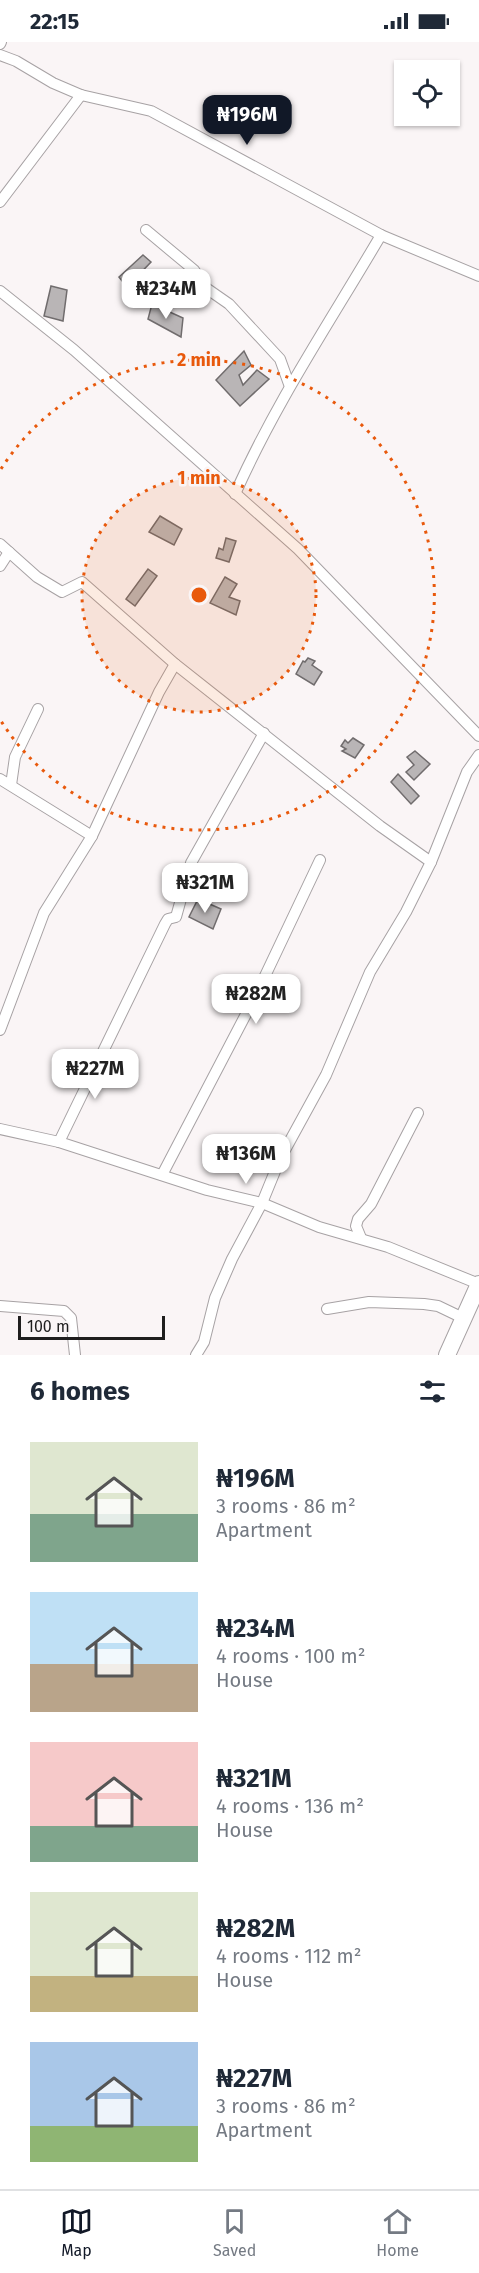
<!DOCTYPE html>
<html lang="en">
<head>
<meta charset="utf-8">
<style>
	body { margin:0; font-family:"Fira Sans",sans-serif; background:#f6f6f7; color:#1f2937; height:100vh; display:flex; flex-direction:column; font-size:22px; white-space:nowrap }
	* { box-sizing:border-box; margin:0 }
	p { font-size:20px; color:#747a83 }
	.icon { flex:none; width:33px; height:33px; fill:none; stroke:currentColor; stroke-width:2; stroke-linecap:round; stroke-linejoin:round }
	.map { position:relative; height:1313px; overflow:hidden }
	.panel { display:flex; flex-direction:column; background:#fff; flex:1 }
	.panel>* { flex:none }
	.controls { position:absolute; left:394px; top:18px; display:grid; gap:12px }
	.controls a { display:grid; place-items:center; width:66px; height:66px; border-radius:0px; background:#fff; box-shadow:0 2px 4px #0004; font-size:30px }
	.scale { position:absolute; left:18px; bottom:15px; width:147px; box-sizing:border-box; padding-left:6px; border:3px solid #1f1e1e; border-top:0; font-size:16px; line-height:21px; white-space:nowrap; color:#1f1e1e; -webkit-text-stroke:4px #faf5f6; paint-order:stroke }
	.price { position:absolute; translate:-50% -51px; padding:0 14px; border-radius:12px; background:#fff; color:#222; font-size:20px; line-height:39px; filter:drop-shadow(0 2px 3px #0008) }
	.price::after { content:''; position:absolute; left:50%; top:36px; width:18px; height:14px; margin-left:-9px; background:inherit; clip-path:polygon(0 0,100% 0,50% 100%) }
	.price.selected { background:#111827; color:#fff }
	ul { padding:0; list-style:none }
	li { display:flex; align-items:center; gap:18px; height:150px; padding:0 30px }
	li span { display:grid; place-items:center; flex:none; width:168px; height:120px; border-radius:0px; color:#555 }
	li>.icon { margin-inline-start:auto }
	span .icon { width:72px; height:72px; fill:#fffc; stroke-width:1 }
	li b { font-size:26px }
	h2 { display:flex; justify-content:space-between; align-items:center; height:72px; padding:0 30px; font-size:26px }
	.status { display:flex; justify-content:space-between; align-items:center; height:42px; padding:0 30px; background:#fff; direction:ltr }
	.status svg { height:16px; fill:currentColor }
	.tabs { display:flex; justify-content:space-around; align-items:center; height:84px; border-top:2px solid #e0e1e3; background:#fff; font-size:16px; color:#747a83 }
	.tabs a { display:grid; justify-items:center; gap:3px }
	.tabs .selected { color:#111827 }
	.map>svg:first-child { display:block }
	.building { fill:#b9b5b6; stroke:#706c6d; stroke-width:1.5 }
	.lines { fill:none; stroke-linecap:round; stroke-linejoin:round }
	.minor-casing { stroke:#a7a2a4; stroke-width:12 }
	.primary-casing { stroke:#a7a2a4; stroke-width:18 }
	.minor { stroke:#fff; stroke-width:10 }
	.primary { stroke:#fff; stroke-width:16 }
	.ring { fill:none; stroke:#e8590c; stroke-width:3; stroke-dasharray:3 6 }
	.centre { fill:#e8590c; stroke:#faf5f6; stroke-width:3 }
	.ring-label { font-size:18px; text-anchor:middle; font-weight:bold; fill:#e8590c; stroke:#faf5f6; stroke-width:5; stroke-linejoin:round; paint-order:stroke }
</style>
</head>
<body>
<div class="status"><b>22:15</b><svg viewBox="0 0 49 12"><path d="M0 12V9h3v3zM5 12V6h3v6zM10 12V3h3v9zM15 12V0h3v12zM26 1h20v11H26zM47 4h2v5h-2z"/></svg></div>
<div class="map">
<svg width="479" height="1313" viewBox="0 0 479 1313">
	<rect width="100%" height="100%" fill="#faf5f6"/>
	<g class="building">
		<path d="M143,213L151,220L127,245L119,235Z"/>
		<path d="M165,243L179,252L170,265L158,258Z"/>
		<path d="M51,244L67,248L63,279L44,274Z"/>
		<path d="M152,262L183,276L181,295L148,277Z"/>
		<path d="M244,309L251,323L239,333L243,343L257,328L269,337L240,364L216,338Z"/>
		<path d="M160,474L182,487L174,503L149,490Z"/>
		<path d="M226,496L236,499L229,520L216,516L219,506L223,508Z"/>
		<path d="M148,527L157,534L135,564L126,557Z"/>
		<path d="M225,535L237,542L229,555L240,559L236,573L210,561Z"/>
		<path d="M308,616L315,619L312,623L322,630L314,643L296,632L303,619L305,620Z"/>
		<path d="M353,696L364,703L355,716L342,709L346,707L341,704L345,698L348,701Z"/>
		<path d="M415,709L430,722L414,738L406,730L414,723L407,715Z"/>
		<path d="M398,732L419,754L411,762L391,740Z"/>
		<path d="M198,857L221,867L213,887L189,875Z"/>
	</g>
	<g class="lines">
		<defs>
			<g id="minor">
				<path d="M0,2L1,0"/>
				<path d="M0,13L16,19L53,41L81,53L151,69L381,193L479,234"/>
				<path d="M0,160L81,53"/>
				<path d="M146,188L194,228L206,246L229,262L280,317L289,342"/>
				<path d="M0,249L74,308L298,507L479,694"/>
				<path d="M235,452C277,358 330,280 381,193"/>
				<path d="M0,502L37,535L62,550L82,540L175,622L380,784L431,820"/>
				<path d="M0,524L9,510"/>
				<path d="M0,737L92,794"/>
				<path d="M11,743L15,715L38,667"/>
				<path d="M0,988L44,871L92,794L159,650L175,622"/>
				<path d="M0,1087L59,1100L207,1148L262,1161L319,1185L388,1205L479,1242"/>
				<path d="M59,1100L165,882L168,877L176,875L191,821L264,691"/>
				<path d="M162,1133L256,953L320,818"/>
				<path d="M361,1196L356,1184L358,1177L371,1162L418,1071"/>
				<path d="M0,1264L64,1269L71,1276L75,1313"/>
				<path d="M327,1267L369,1260L424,1262L438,1264L463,1276"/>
				<path d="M196,1313L204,1300L215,1256L232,1217L262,1161L280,1117L326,1033L370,930L406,870L431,820L467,730L479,713"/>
			</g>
			<path id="primary" d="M447,1313L479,1242"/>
		</defs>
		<use href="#minor" class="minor-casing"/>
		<use href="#primary" class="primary-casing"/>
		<use href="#minor" class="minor"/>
		<use href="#primary" class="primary"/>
	</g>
	<circle cx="199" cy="553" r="117" fill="#e8590c" fill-opacity=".12"/>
	<g class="ring">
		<circle cx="199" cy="553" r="117"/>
		<path d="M1 427A235 235 0 1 1 1 679"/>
	</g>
	<circle cx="199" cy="553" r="9" class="centre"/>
	<g class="ring-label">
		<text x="199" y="324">2 min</text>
		<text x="199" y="442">1 min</text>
	</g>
</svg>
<div class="controls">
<a><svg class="icon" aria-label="locate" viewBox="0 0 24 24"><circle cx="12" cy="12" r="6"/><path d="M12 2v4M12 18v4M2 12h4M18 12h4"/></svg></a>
</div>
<div class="scale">100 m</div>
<b class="price selected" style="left:247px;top:104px">₦196M</b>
<b class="price" style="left:166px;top:278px">₦234M</b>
<b class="price" style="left:205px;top:872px">₦321M</b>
<b class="price" style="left:256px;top:983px">₦282M</b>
<b class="price" style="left:95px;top:1058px">₦227M</b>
<b class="price" style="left:246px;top:1143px">₦136M</b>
</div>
<section class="panel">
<h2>6 homes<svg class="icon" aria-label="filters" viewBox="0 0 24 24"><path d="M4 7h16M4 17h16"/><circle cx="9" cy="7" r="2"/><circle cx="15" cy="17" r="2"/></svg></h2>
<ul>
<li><span style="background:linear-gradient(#dfe7d0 60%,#7fa58c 0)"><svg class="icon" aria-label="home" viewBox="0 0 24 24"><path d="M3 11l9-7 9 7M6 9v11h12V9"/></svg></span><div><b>₦196M</b><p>3 rooms · 86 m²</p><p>Apartment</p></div></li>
<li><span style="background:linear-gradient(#bfe0f5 60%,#b9a48a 0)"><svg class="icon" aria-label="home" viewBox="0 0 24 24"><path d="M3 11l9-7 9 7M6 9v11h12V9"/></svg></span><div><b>₦234M</b><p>4 rooms · 100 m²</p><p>House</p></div></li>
<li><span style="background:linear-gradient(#f6c9c9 70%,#7fa58c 0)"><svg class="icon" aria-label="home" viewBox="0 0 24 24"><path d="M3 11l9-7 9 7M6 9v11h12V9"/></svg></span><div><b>₦321M</b><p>4 rooms · 136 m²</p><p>House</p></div></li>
<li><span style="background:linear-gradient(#dfe7d0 70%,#c2b280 0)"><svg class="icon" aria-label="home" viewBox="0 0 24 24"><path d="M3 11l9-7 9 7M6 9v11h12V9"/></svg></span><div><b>₦282M</b><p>4 rooms · 112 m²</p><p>House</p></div></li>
<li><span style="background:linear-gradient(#a9c7e8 70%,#8fb573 0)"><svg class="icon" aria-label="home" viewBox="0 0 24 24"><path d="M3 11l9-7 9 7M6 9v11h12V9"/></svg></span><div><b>₦227M</b><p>3 rooms · 86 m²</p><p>Apartment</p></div></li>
</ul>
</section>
<nav class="tabs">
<a class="selected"><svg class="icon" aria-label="map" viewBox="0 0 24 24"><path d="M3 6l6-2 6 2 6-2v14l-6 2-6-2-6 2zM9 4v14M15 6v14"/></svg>Map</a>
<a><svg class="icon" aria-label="saved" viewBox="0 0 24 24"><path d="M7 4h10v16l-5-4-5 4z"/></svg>Saved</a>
<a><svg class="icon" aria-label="home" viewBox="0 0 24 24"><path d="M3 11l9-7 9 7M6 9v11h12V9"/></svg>Home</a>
</nav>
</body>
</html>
